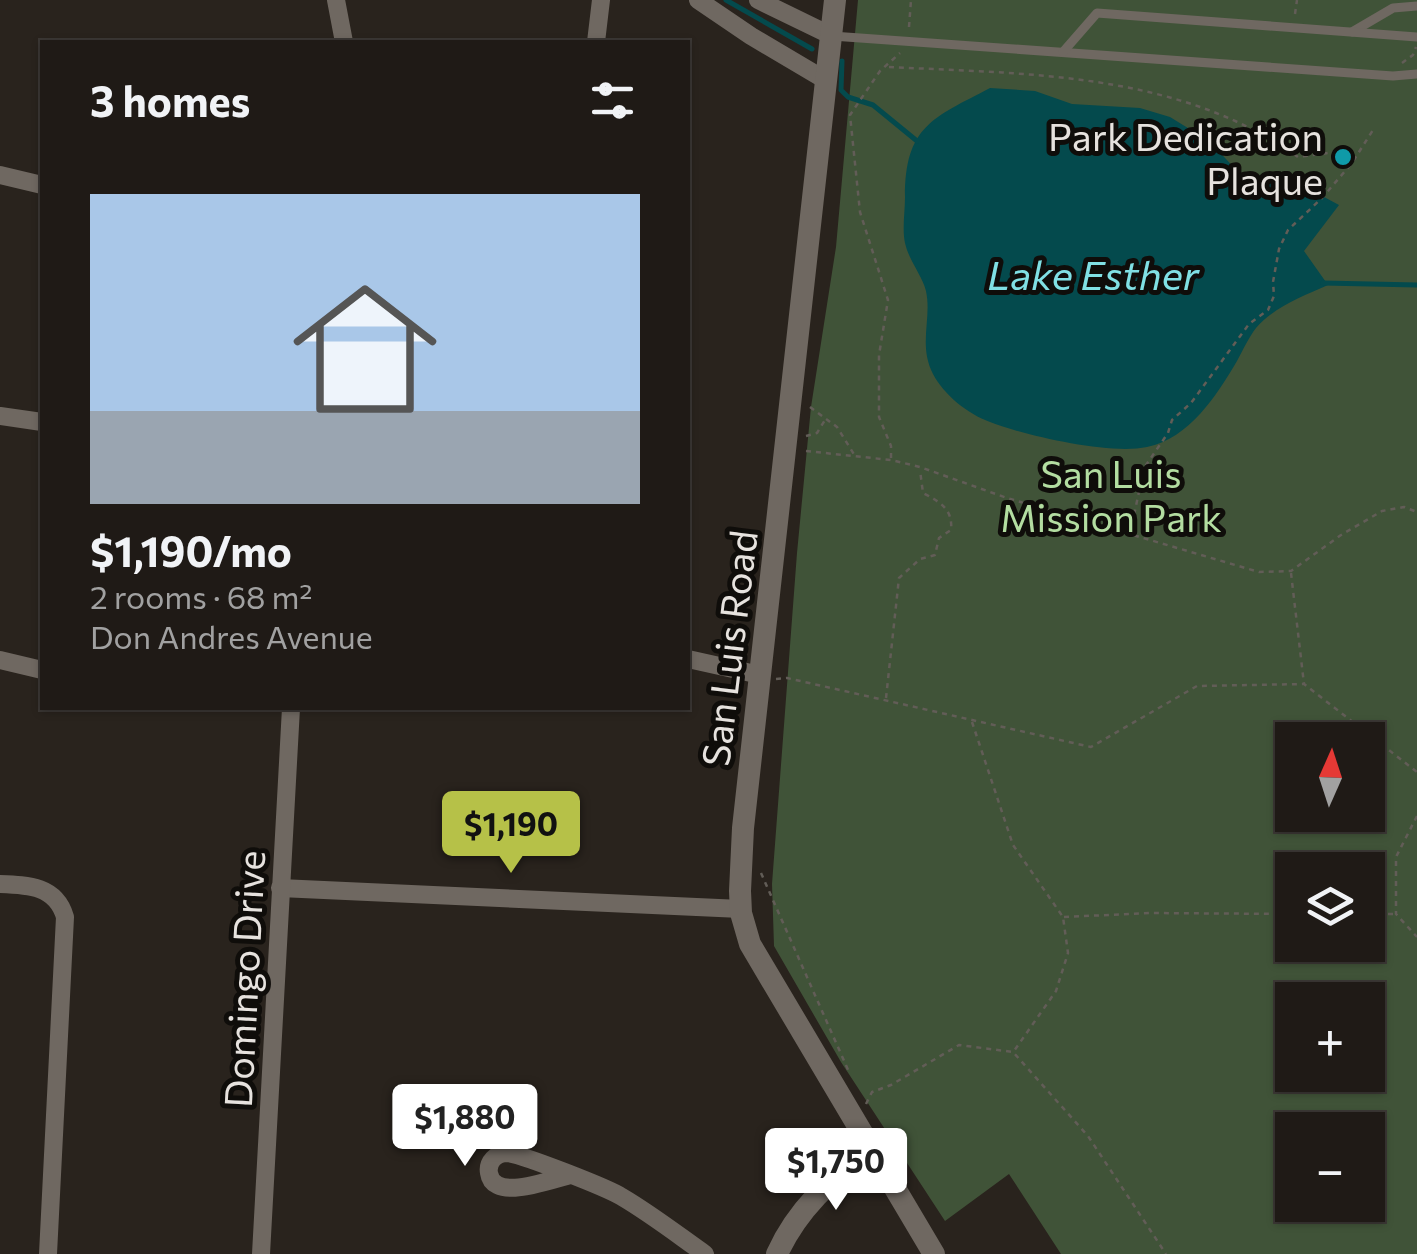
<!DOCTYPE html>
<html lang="en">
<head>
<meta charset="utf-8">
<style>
	body { margin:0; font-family:Commissioner,sans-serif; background:#2c2723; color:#f1f3f6; height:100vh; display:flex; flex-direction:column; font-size:38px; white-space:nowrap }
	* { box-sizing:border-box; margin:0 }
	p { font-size:32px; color:#a1a1a1 }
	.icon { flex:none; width:55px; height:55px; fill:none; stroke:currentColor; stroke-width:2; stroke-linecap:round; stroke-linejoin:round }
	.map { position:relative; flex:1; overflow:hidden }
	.details { position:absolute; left:40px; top:40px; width:650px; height:670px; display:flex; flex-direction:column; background:#1f1a16; border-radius:0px; box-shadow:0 2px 8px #0004,0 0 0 2px #3c3835 }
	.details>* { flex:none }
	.needle { width:65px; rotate:3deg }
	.fabs { position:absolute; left:1275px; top:722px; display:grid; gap:20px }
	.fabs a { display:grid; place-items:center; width:110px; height:110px; border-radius:0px; background:#1f1a16; box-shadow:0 2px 8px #0004,0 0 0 2px #3c3835; font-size:50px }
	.price { position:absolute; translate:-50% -85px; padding:0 22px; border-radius:10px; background:#fff; color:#222; font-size:32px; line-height:65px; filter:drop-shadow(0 2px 5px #0008) }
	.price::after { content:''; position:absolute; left:50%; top:60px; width:30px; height:22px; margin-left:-15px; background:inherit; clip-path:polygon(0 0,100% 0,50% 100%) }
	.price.current { background:#b6c148; color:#111 }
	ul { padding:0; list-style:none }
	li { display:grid; align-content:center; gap:20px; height:530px; padding:0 50px }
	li+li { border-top:2px solid #3c3835 }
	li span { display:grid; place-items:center; height:310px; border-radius:0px; color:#555 }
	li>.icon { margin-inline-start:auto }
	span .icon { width:180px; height:180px; fill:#fffc; stroke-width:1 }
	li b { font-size:42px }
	h2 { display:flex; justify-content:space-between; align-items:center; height:120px; padding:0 50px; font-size:42px }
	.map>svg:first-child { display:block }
	.green { fill:#405338; fill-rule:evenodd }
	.water { fill:#044a4d }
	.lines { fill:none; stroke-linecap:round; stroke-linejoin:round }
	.stream { stroke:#044a4d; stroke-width:5 }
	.path { stroke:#625d57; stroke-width:2.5; stroke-dasharray:5 5; stroke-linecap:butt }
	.service { stroke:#6f6861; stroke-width:9 }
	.minor { stroke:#6f6861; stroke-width:18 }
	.tertiary { stroke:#6f6861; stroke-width:22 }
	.culture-dot { fill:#0f9aa8; stroke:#0f0d0a; stroke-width:4 }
	.labels { text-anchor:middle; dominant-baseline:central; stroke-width:10; stroke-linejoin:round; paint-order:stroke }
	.poi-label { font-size:38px; fill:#e6e2de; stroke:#0f0d0a; text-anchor:end }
	.park-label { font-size:38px; fill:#b3dda1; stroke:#0f0d0a }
	.street-label { font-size:38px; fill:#e6e2de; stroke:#0f0d0a }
	.water-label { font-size:40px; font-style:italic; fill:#80e0e4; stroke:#0f0d0a }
</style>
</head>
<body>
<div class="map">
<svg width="1417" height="1254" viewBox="0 0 1417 1254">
	<rect width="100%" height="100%" fill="#29231d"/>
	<path class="green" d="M858,0H1417V1254H1061L1009,1174L945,1221L841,1062L774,946L772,884L797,553L811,407L836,247ZM1292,740H1368V815H1292ZM1292,870H1368V945H1292ZM1292,1000H1368V1075H1292ZM1292,1130H1368V1205H1292Z"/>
	<path class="water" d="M990,88L1035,91L1072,104L1140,108L1170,117L1209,141L1242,176L1283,175L1339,205L1304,251L1328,285C1303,296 1274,307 1256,328C1249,337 1243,350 1237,361C1216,396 1190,438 1147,447C1110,455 1026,436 990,422C968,414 944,395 933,374C918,344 932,319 926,291C922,275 909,261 905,243C902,229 905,212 905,197C905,126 933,118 990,88Z"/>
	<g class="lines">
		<g class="stream">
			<path d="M726,0L812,49"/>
			<path d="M842,61L841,90L848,97L873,105L917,141"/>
			<path d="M1323,283L1417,285"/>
		</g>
		<g class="path">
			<path d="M1295,14L1297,0"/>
			<path d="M909,27L911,0"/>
			<path d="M1402,63L1413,55L1416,47"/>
			<path d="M889,67C1029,74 1178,72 1298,157L1335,152L1354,155"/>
			<path d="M810,407L837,427L855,456"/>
			<path d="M806,436L817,433L825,420"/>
			<path d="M806,451L891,460L920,467L1007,498L1259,572L1291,571L1341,535L1382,511L1404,507L1417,512"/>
			<path d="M891,458V446L879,417V355L888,300L860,212L850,115L880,71L900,53"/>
			<path d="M1130,534L1144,468L1168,433L1172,420L1191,403L1249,324L1268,310L1274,296L1273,282L1279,249L1288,230L1322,198L1352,163L1373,130"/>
			<path d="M1291,573L1304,684"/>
			<path d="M776,679L787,678L1091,747L1197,686L1304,684L1417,772"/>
			<path d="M886,698L899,578L920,559L935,555L939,538L951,530C953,509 940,502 923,493L920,470"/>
			<path d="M972,722L1013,845L1063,917L1068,953L1056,991L1014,1051"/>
			<path d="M1417,816L1396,857V914L1417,937"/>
			<path d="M761,873L849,1072"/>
			<path d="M1368,914H1396"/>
			<path d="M1064,917L1151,913L1292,914"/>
			<path d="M866,1104L872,1092L891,1085L959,1045L1013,1052L1088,1136L1166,1254"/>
		</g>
		<g class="service">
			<path d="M1352,32L1393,8L1417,6"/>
			<path d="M832,36L1393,76L1417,74"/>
			<path d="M1063,52L1097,13L1417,37"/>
		</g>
		<g class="minor">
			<path d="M336,0L344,42"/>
			<path d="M698,0L751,36L827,81"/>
			<path d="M758,0L832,36"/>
			<path d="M596,42L601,0"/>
			<path d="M0,175L42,185"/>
			<path d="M0,416L42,422"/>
			<path d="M688,659L760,675"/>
			<path d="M0,660L42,670"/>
			<path d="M0,884C29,885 56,886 65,917L48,1254"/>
			<path d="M280,888L741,909"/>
			<path d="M571,1175C552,1179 493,1203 489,1173C487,1162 496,1153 507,1153C521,1154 608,1188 622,1197C651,1214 678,1235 705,1254"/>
			<path d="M261,1254L291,708"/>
		</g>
		<g class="tertiary">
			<path d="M835,0L743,828L740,891L741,913L750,944L934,1254"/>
			<path d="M777,1254C797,1210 831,1178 870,1151"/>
		</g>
	</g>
	<circle class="culture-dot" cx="1343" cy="157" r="10"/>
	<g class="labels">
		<g class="poi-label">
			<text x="1323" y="135">Park Dedication<tspan x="1323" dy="44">Plaque</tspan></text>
		</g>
		<g class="park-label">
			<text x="1111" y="472">San Luis<tspan x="1111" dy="44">Mission Park</tspan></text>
		</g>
		<g class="street-label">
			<text transform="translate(728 648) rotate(-83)">San Luis Road</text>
			<text transform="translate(243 979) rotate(-87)">Domingo Drive</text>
		</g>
		<g class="water-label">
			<text x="1093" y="273">Lake Esther</text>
		</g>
	</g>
</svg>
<div class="fabs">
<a><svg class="needle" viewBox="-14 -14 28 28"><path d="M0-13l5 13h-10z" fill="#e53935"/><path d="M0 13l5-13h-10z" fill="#a1a1a1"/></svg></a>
<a><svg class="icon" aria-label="layers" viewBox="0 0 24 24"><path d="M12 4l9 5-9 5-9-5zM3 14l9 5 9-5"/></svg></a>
<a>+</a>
<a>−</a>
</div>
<b class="price current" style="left:511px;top:876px">$1,190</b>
<b class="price" style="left:465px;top:1169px">$1,880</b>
<b class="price" style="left:836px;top:1213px">$1,750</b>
<section class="details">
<h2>3 homes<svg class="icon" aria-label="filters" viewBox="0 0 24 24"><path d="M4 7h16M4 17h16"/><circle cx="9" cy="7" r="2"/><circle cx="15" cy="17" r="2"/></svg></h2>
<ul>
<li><span style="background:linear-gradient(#a9c7e8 70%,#9aa5b1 0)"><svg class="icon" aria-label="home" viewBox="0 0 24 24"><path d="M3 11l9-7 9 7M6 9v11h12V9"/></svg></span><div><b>$1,190/mo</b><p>2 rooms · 68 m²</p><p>Don Andres Avenue</p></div></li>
</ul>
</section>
</div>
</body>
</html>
